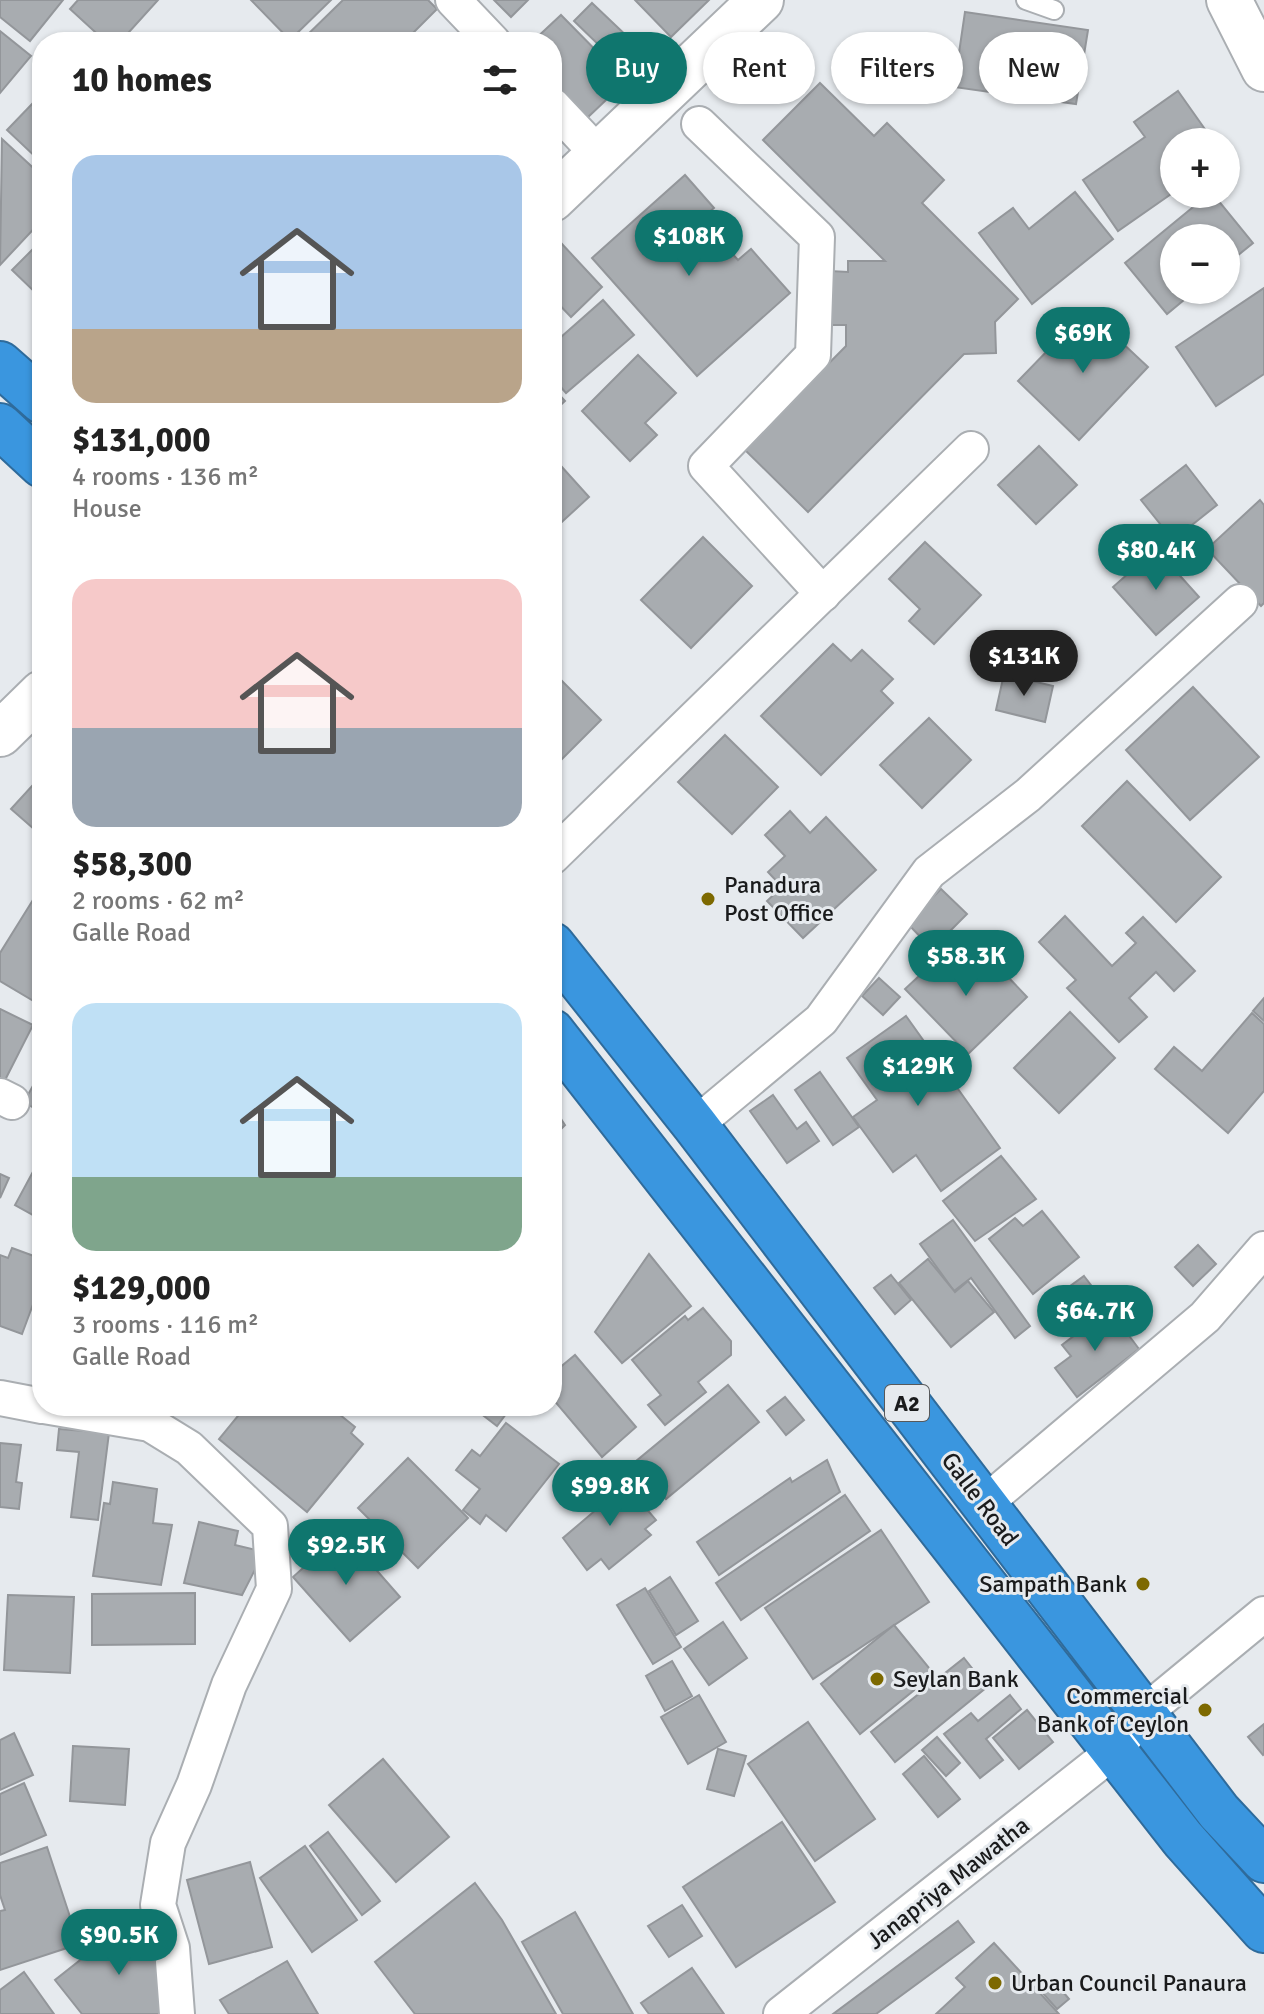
<!DOCTYPE html>
<html lang="en">
<head>
<meta charset="utf-8">
<style>
	body { margin:0; font-family:Signika,sans-serif; background:#f6f6f6; color:#222; height:100vh; display:flex; flex-direction:column; font-size:30px; white-space:nowrap }
	* { box-sizing:border-box; margin:0 }
	p { font-size:26px; color:#767676 }
	.icon { flex:none; width:44px; height:44px; fill:none; stroke:currentColor; stroke-width:2; stroke-linecap:round; stroke-linejoin:round }
	.map { position:relative; flex:1; overflow:hidden }
	.side { position:absolute; left:32px; top:32px; width:530px; height:1384px; display:flex; flex-direction:column; background:#fff; border-radius:32px; box-shadow:0 2px 6px #0004 }
	.side>* { flex:none }
	.top-card { position:absolute; left:586px; top:32px; width:558px; height:72px; display:flex; gap:16px }
	.buttons { position:absolute; left:1160px; top:128px; display:grid; gap:16px }
	.buttons a { display:grid; place-items:center; width:80px; height:80px; border-radius:50%; background:#fff; box-shadow:0 2px 6px #0004; font-size:40px }
	.price { position:absolute; translate:-50% -68px; padding:0 18px; border-radius:28px; background:#0f766e; color:#fff; font-size:26px; line-height:52px; filter:drop-shadow(0 2px 4px #0008) }
	.price::after { content:''; position:absolute; left:50%; top:48px; width:24px; height:18px; margin-left:-12px; background:inherit; clip-path:polygon(0 0,100% 0,50% 100%) }
	.price.current { background:#222; color:#fff }
	ul { padding:0; list-style:none }
	li { display:grid; align-content:center; gap:16px; height:424px; padding:0 40px }
	li span { display:grid; place-items:center; height:248px; border-radius:24px; color:#555 }
	li>.icon { margin-inline-start:auto }
	span .icon { width:144px; height:144px; fill:#fffc; stroke-width:1 }
	li b { font-size:34px }
	h2 { display:flex; justify-content:space-between; align-items:center; height:96px; padding:0 40px; font-size:34px }
	.tag { padding:0 28px; border-radius:36px; background:#fff; box-shadow:0 2px 6px #0004; font-size:28px; line-height:72px }
	.tag.current { background:#0f766e; color:#fff }
	.map>svg:first-child { display:block }
	.building { fill:#a8acb0; stroke:#93969a; stroke-width:2 }
	.lines { fill:none; stroke-linecap:round; stroke-linejoin:round }
	.lane-casing { stroke:#aaaeb2; stroke-width:22 }
	.street-casing { stroke:#aaaeb2; stroke-width:38 }
	.secondary-casing { stroke:#aaaeb2; stroke-width:48 }
	.highway-casing { stroke:#2f6b9b; stroke-width:48 }
	.lane { stroke:#fff; stroke-width:18 }
	.street { stroke:#fff; stroke-width:34 }
	.secondary { stroke:#fff; stroke-width:44 }
	.highway { stroke:#3a96df; stroke-width:44 }
	.poi-dot { fill:#7d6900; stroke:#e6eaee; stroke-width:3 }
	.labels { text-anchor:middle; dominant-baseline:central; stroke-width:6; stroke-linejoin:round; paint-order:stroke }
	.shield { fill:#e6eaee; stroke:#57595b; stroke-width:2 }
	.shield-label { font-size:22px; font-weight:bold; fill:#1a1b1c }
	.poi-label { font-size:24px; fill:#1a1b1c; stroke:#e6eaee; text-anchor:start }
	.street-label { font-size:24px; fill:#1a1b1c; stroke:#e6eaee }
</style>
</head>
<body>
<div class="map">
<svg width="1264" height="2014" viewBox="0 0 1264 2014">
	<rect width="100%" height="100%" fill="#e6eaee"/>
	<g class="building">
		<path d="M0,0H63L30,41L0,17Z"/>
		<path d="M78,0H158L120,42H106L70,9Z"/>
		<path d="M251,0H331L290,40Z"/>
		<path d="M343,0H428L437,9L404,42H300Z"/>
		<path d="M494,0H528L511,17Z"/>
		<path d="M635,0H709L671,37Z"/>
		<path d="M592,3L652,60L634,79L574,21Z"/>
		<path d="M965,12L1088,30L1076,104L954,87Z"/>
		<path d="M561,15L626,81L586,119L552,84V42H532Z"/>
		<path d="M0,31L31,56L0,93Z"/>
		<path d="M820,83L874,136L887,123L944,180L922,203L1018,299L995,322L996,353L964,354L808,512L744,449L846,346V325H829L830,271L848,272V261H885L763,140Z"/>
		<path d="M1178,91L1214,142H1174V192L1118,231L1083,180L1145,137L1134,122Z"/>
		<path d="M34,102L42,109V163L7,130Z"/>
		<path d="M2,139L42,176V220L0,265Z"/>
		<path d="M685,175L714,208L701,219L738,260L751,249L790,293L697,376L592,258Z"/>
		<path d="M1075,192L1113,239L1032,304L979,233L1013,208L1029,229Z"/>
		<path d="M1209,194H1213L1253,243L1226,265V238H1174V290H1196L1167,314L1125,263Z"/>
		<path d="M42,240V299L12,270Z"/>
		<path d="M562,244L602,287L571,317L552,297V254Z"/>
		<path d="M1264,288V374L1216,406L1176,347Z"/>
		<path d="M603,300L634,335L566,393L552,377V345Z"/>
		<path d="M1087,310L1148,367L1079,440L1018,381Z"/>
		<path d="M638,355L676,393L645,423L657,435L630,461L582,411Z"/>
		<path d="M552,387L565,401L552,413Z"/>
		<path d="M1039,446L1077,485L1036,524L998,485Z"/>
		<path d="M552,456L589,497L552,531Z"/>
		<path d="M1186,465L1217,505L1173,540L1141,500Z"/>
		<path d="M1260,500L1264,505V603L1261,606L1207,549Z"/>
		<path d="M703,537L752,586L691,648L641,600Z"/>
		<path d="M925,542L981,595L934,644L909,621L920,609L889,579Z"/>
		<path d="M1156,549L1199,597L1156,635L1113,587Z"/>
		<path d="M833,644L851,661L862,650L893,679L881,691L893,703L821,775L761,716Z"/>
		<path d="M552,671L601,720L552,769Z"/>
		<path d="M1004,674L1053,686L1045,722L996,710Z"/>
		<path d="M1193,687L1259,757L1190,820L1126,750Z"/>
		<path d="M929,718L971,760L922,808L880,765Z"/>
		<path d="M725,735L778,787L732,834L678,782Z"/>
		<path d="M42,775V836L11,809Z"/>
		<path d="M1127,781L1221,877L1176,922L1082,826Z"/>
		<path d="M790,811L810,833L826,817L876,870L803,938L767,901L782,887L768,872L785,856L765,835Z"/>
		<path d="M41,887L42,888V1006L0,981V953Z"/>
		<path d="M941,889L967,914L932,949L907,923Z"/>
		<path d="M1065,916L1112,966L1136,943L1126,933L1143,917L1195,971L1174,991L1156,972L1129,998L1147,1017L1119,1042L1067,988L1076,980L1039,942Z"/>
		<path d="M948,949L973,975L990,958L1027,997L968,1054L905,989Z"/>
		<path d="M879,978L900,997L883,1015L862,996Z"/>
		<path d="M1264,998V1021L1253,1011Z"/>
		<path d="M0,1009L33,1025L1,1088L0,1087Z"/>
		<path d="M1070,1012L1115,1058L1059,1113L1014,1068Z"/>
		<path d="M1252,1013L1264,1024V1091L1228,1133L1155,1069L1174,1047L1202,1071Z"/>
		<path d="M906,1016L1000,1148L941,1191L916,1155L893,1172L853,1117L877,1100L847,1058Z"/>
		<path d="M820,1072L859,1127L833,1145L795,1090Z"/>
		<path d="M39,1075L42,1077V1113L24,1102Z"/>
		<path d="M773,1095L797,1129L806,1122L819,1141L787,1163L750,1111Z"/>
		<path d="M552,1105L565,1125L552,1138Z"/>
		<path d="M42,1155V1220L15,1205Z"/>
		<path d="M1001,1156L1036,1199L975,1241L943,1201Z"/>
		<path d="M0,1174L9,1178L0,1198Z"/>
		<path d="M1042,1211L1079,1257L1033,1294L989,1239L1015,1218L1023,1226Z"/>
		<path d="M953,1220L1030,1326L1015,1338L971,1278L954,1291L920,1244Z"/>
		<path d="M1198,1245L1216,1264L1193,1286L1175,1267Z"/>
		<path d="M12,1248L42,1259V1280L22,1334L0,1326V1255L8,1258Z"/>
		<path d="M649,1254L691,1306L622,1363L595,1332Z"/>
		<path d="M928,1259L955,1292L968,1281L994,1312L951,1347L899,1283Z"/>
		<path d="M891,1275L911,1300L895,1314L874,1288Z"/>
		<path d="M1084,1276L1107,1306L1071,1332L1057,1314L1071,1303L1062,1292Z"/>
		<path d="M703,1308L731,1341V1355L698,1382L706,1392L665,1425L648,1405L661,1395L632,1360L685,1316L688,1320Z"/>
		<path d="M1109,1309L1139,1349L1077,1397L1055,1368L1071,1356L1062,1345Z"/>
		<path d="M575,1355L636,1427L602,1457L552,1398V1374Z"/>
		<path d="M728,1385L759,1422L666,1499L635,1462Z"/>
		<path d="M785,1397L804,1420L786,1435L767,1411Z"/>
		<path d="M246,1406L257,1412L262,1406H292L301,1414L307,1406H329L355,1427L351,1433L363,1444L307,1512L219,1439Z"/>
		<path d="M471,1406H512L497,1426Z"/>
		<path d="M506,1423L559,1464L506,1531L486,1515L480,1524L463,1510L480,1489L456,1470L472,1450L480,1456Z"/>
		<path d="M59,1429L109,1433L98,1520L71,1517L79,1452L57,1450Z"/>
		<path d="M0,1443L21,1445L16,1482L22,1483L19,1509L0,1507Z"/>
		<path d="M408,1458L468,1518L418,1568L358,1508Z"/>
		<path d="M827,1460L840,1492L719,1575L697,1542L790,1478L792,1482Z"/>
		<path d="M604,1479L623,1502L634,1494L656,1520L645,1529L651,1535L609,1569L601,1559L587,1570L563,1538L597,1509L585,1495Z"/>
		<path d="M113,1482L157,1489L153,1523L172,1525L161,1585L93,1576L104,1503L110,1504Z"/>
		<path d="M845,1495L870,1531L741,1620L716,1583Z"/>
		<path d="M199,1522L238,1531L235,1545L264,1552L242,1595L184,1583Z"/>
		<path d="M881,1530L929,1602L813,1679L765,1608Z"/>
		<path d="M343,1532L400,1597L350,1641L293,1577Z"/>
		<path d="M670,1577L698,1621L676,1635L649,1591Z"/>
		<path d="M645,1588L681,1647L653,1664L617,1605Z"/>
		<path d="M195,1593V1644L92,1645V1594Z"/>
		<path d="M8,1595L74,1597L70,1673L4,1670Z"/>
		<path d="M723,1622L747,1658L709,1685L684,1649Z"/>
		<path d="M894,1625L934,1674L860,1734L821,1684Z"/>
		<path d="M964,1658L987,1687L895,1762L871,1732Z"/>
		<path d="M672,1661L692,1696L665,1711L646,1676Z"/>
		<path d="M699,1695L726,1742L688,1764L661,1717Z"/>
		<path d="M1010,1695L1021,1709L986,1739L1003,1760L980,1778L944,1734L971,1713L978,1721Z"/>
		<path d="M1027,1710L1053,1742L1019,1769L993,1738Z"/>
		<path d="M808,1722L875,1819L815,1861L748,1764Z"/>
		<path d="M1264,1724V1754L1263,1755L1248,1737Z"/>
		<path d="M14,1733L33,1775L0,1790V1740Z"/>
		<path d="M937,1737L960,1763L946,1776L922,1750Z"/>
		<path d="M73,1746L129,1749L125,1805L70,1801Z"/>
		<path d="M718,1749L746,1756L734,1796L707,1789Z"/>
		<path d="M924,1756L960,1799L938,1817L903,1774Z"/>
		<path d="M383,1759L449,1837L396,1882L329,1805Z"/>
		<path d="M24,1783L46,1835L0,1855V1794Z"/>
		<path d="M782,1822L835,1902L736,1967L683,1887Z"/>
		<path d="M328,1832L380,1901L362,1915L310,1846Z"/>
		<path d="M305,1846L357,1920L312,1952L260,1878Z"/>
		<path d="M47,1847L79,1944L0,1970V1911L5,1910L0,1895V1863Z"/>
		<path d="M250,1862L272,1947L209,1964L187,1880Z"/>
		<path d="M475,1883L502,1920L556,2014H415L375,1962Z"/>
		<path d="M682,1905L702,1936L669,1957L648,1926Z"/>
		<path d="M575,1912L633,2014H563L522,1942Z"/>
		<path d="M131,1920L167,1965L164,2014H82L55,1980Z"/>
		<path d="M958,1921L974,1942L876,2014H833Z"/>
		<path d="M994,1943L1059,2014H936L965,1987L956,1978Z"/>
		<path d="M287,1961L318,2014H229L220,2000Z"/>
		<path d="M692,1968L724,2014H649L641,2003Z"/>
		<path d="M24,1972L54,2014H0V1990Z"/>
		<path d="M1052,1979L1069,1999L1057,2009L1040,1990Z"/>
	</g>
	<g class="lines">
		<defs>
			<path id="lane" d="M1026,0L1054,10"/>
			<g id="street">
				<path d="M453,0L493,42"/>
				<path d="M552,105L600,156"/>
				<path d="M699,124L817,237L813,355L706,466L823,594"/>
				<path d="M552,857L971,449"/>
				<path d="M0,1096L12,1102"/>
				<path d="M695,1125L821,1020L929,872L1028,795L1240,602"/>
				<path d="M0,1398L42,1406"/>
				<path d="M44,1406L150,1424L189,1448L270,1526L274,1589L229,1685L194,1785L168,1843L158,1905L172,1948L177,2014"/>
				<path d="M984,1504L1205,1317L1264,1249"/>
				<path d="M781,2014L1114,1751L1144,1713L1264,1614"/>
			</g>
			<g id="secondary">
				<path d="M1229,0L1264,69"/>
				<path d="M552,199L761,0"/>
				<path d="M0,734L42,693"/>
			</g>
			<g id="highway">
				<path d="M0,364L42,401"/>
				<path d="M0,426L42,465"/>
				<path d="M552,945L695,1125L1219,1812L1264,1860"/>
				<path d="M552,1032L1183,1839L1264,1930"/>
			</g>
		</defs>
		<use href="#lane" class="lane-casing"/>
		<use href="#street" class="street-casing"/>
		<use href="#secondary" class="secondary-casing"/>
		<use href="#highway" class="highway-casing"/>
		<use href="#lane" class="lane"/>
		<use href="#street" class="street"/>
		<use href="#secondary" class="secondary"/>
		<use href="#highway" class="highway"/>
	</g>
	<g class="poi-dot">
		<circle cx="708" cy="899" r="8"/>
		<circle cx="1143" cy="1584" r="8"/>
		<circle cx="877" cy="1679" r="8"/>
		<circle cx="1205" cy="1710" r="8"/>
		<circle cx="995" cy="1983" r="8"/>
	</g>
	<g class="labels">
		<rect class="shield" x="885" y="1385" width="44" height="36" rx="6"/>
		<g class="shield-label">
			<text x="907" y="1403">A2</text>
		</g>
		<g class="poi-label">
			<text x="724" y="885">Panadura<tspan x="724" dy="28">Post Office</tspan></text>
			<text x="1127" y="1584" text-anchor="end">Sampath Bank</text>
			<text x="893" y="1679">Seylan Bank</text>
			<text x="1189" y="1696" text-anchor="end">Commercial<tspan x="1189" dy="28">Bank of Ceylon</tspan></text>
			<text x="1011" y="1983">Urban Council Panaura</text>
		</g>
		<g class="street-label">
			<text transform="translate(980 1499) rotate(53)">Galle Road</text>
			<text transform="translate(948 1883) rotate(-38)">Janapriya Mawatha</text>
		</g>
	</g>
</svg>
<div class="buttons">
<a>+</a>
<a>−</a>
</div>
<b class="price" style="left:689px;top:278px">$108K</b>
<b class="price" style="left:1083px;top:375px">$69K</b>
<b class="price" style="left:1156px;top:592px">$80.4K</b>
<b class="price current" style="left:1024px;top:698px">$131K</b>
<b class="price" style="left:966px;top:998px">$58.3K</b>
<b class="price" style="left:918px;top:1108px">$129K</b>
<b class="price" style="left:1095px;top:1353px">$64.7K</b>
<b class="price" style="left:610px;top:1528px">$99.8K</b>
<b class="price" style="left:346px;top:1587px">$92.5K</b>
<b class="price" style="left:119px;top:1977px">$90.5K</b>
<div class="top-card">
<a class="tag current">Buy</a>
<a class="tag">Rent</a>
<a class="tag">Filters</a>
<a class="tag">New</a>
</div>
<section class="side">
<h2>10 homes<svg class="icon" aria-label="filters" viewBox="0 0 24 24"><path d="M4 7h16M4 17h16"/><circle cx="9" cy="7" r="2"/><circle cx="15" cy="17" r="2"/></svg></h2>
<ul>
<li><span style="background:linear-gradient(#a9c7e8 70%,#b9a48a 0)"><svg class="icon" aria-label="home" viewBox="0 0 24 24"><path d="M3 11l9-7 9 7M6 9v11h12V9"/></svg></span><div><b>$131,000</b><p>4 rooms · 136 m²</p><p>House</p></div></li>
<li><span style="background:linear-gradient(#f6c9c9 60%,#9aa5b1 0)"><svg class="icon" aria-label="home" viewBox="0 0 24 24"><path d="M3 11l9-7 9 7M6 9v11h12V9"/></svg></span><div><b>$58,300</b><p>2 rooms · 62 m²</p><p>Galle Road</p></div></li>
<li><span style="background:linear-gradient(#bfe0f5 70%,#7fa58c 0)"><svg class="icon" aria-label="home" viewBox="0 0 24 24"><path d="M3 11l9-7 9 7M6 9v11h12V9"/></svg></span><div><b>$129,000</b><p>3 rooms · 116 m²</p><p>Galle Road</p></div></li>
</ul>
</section>
</div>
</body>
</html>
